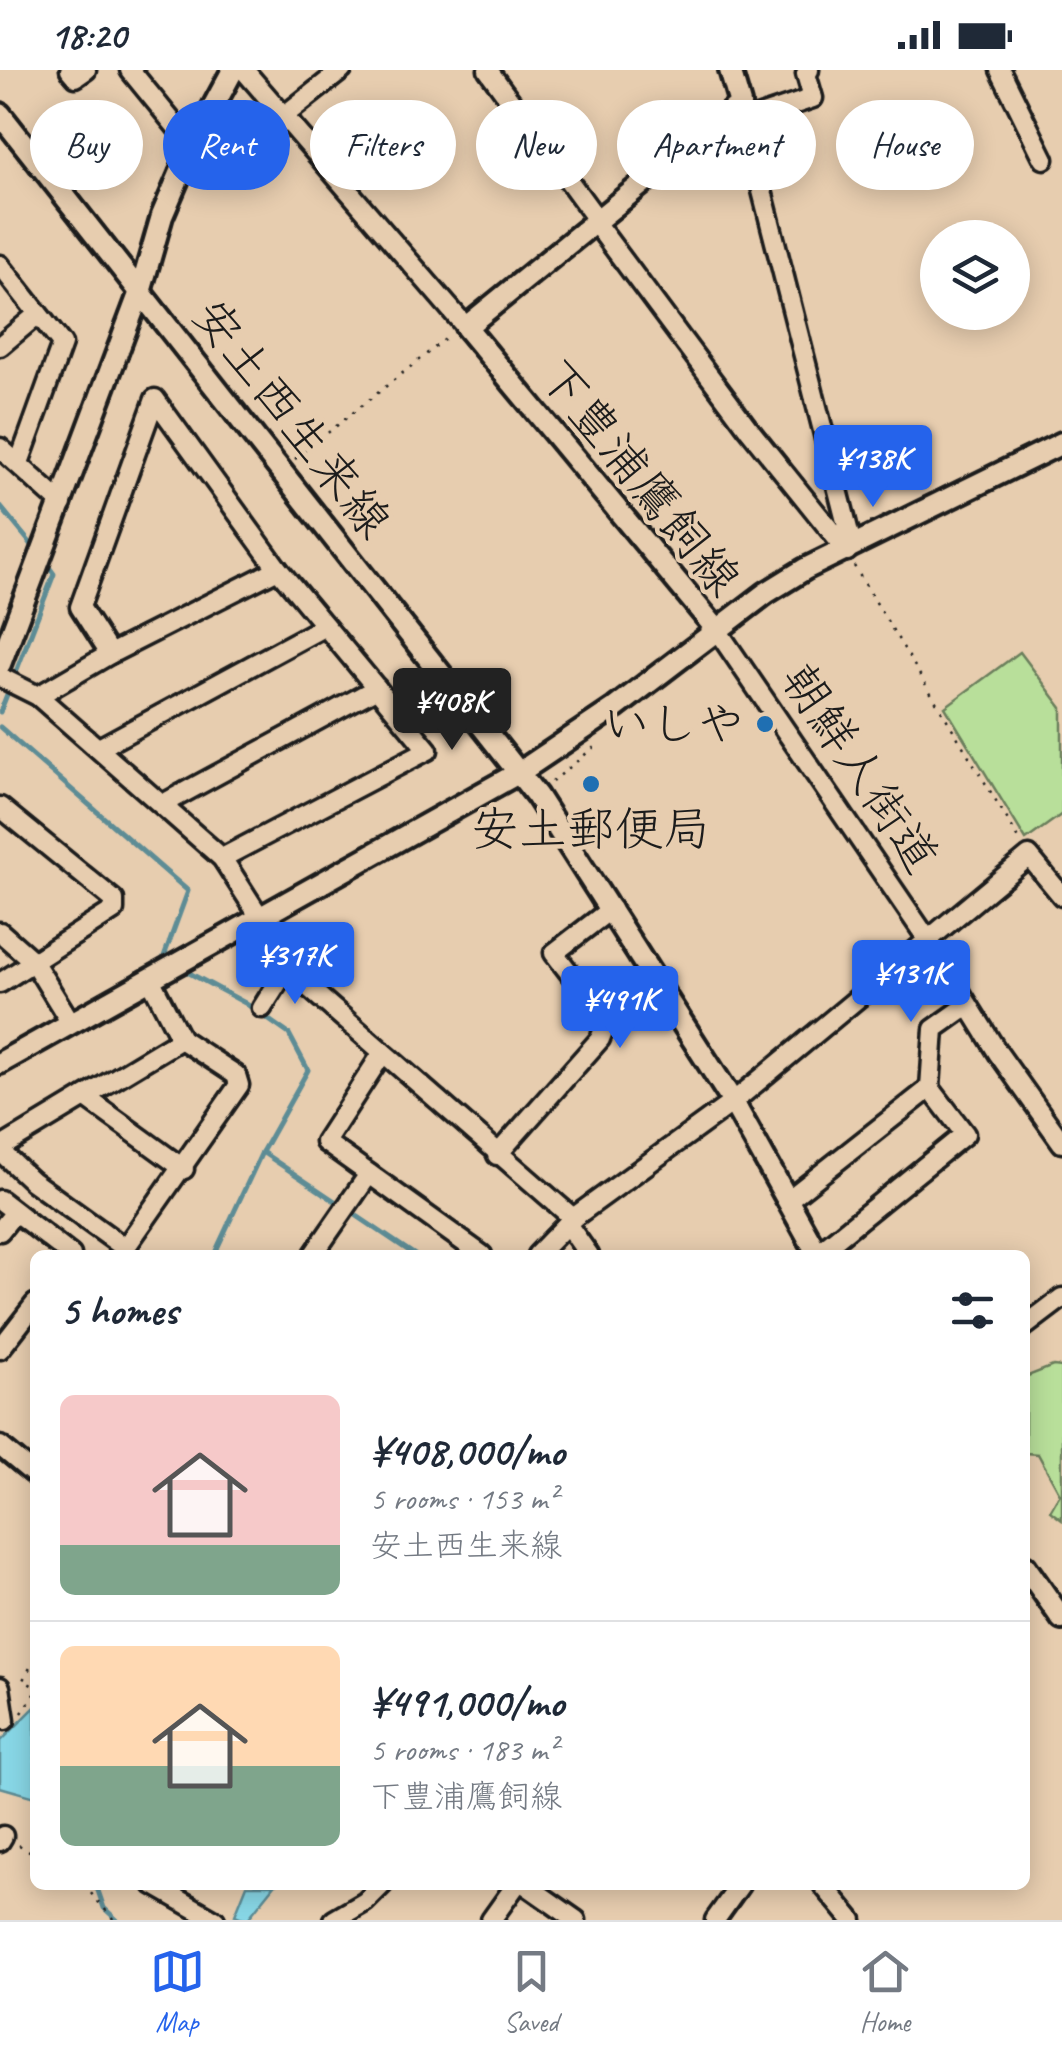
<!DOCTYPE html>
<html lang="en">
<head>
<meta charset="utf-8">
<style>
	body { margin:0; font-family:Caveat,"Klee One",sans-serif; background:#f6f6f7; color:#1f2937; height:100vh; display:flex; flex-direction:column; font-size:38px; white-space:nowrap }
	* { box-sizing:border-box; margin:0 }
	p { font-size:32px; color:#747a83 }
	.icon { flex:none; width:55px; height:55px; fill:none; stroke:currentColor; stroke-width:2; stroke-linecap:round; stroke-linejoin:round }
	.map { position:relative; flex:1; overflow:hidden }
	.drawer { position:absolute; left:30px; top:1180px; width:1000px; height:640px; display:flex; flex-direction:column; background:#fff; border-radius:15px; box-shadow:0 5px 25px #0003 }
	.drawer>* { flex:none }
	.guide { position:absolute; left:30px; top:30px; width:1002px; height:90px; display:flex; gap:20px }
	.buttons { position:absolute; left:920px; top:150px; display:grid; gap:20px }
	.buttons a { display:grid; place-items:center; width:110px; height:110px; border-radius:50%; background:#fff; box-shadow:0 5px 25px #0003; font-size:50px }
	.price { position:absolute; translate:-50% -85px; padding:0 22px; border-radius:10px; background:#2563eb; color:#fff; font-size:32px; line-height:65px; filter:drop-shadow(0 2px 5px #0008) }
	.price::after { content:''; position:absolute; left:50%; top:60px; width:30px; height:22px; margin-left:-15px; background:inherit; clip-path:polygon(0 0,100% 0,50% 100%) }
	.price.current { background:#222; color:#fff }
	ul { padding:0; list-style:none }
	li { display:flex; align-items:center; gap:30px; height:250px; padding:0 30px }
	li+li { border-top:2px solid #e0e1e3 }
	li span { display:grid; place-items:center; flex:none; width:280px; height:200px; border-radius:15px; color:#555 }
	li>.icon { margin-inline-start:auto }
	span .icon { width:120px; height:120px; fill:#fffc; stroke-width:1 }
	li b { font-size:42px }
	h2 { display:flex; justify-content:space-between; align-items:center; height:120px; padding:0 30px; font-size:42px }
	.chip { padding:0 35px; border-radius:45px; background:#fff; box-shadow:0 5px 25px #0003; font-size:35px; line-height:90px }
	.chip.current { background:#2563eb; color:#fff }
	.status { display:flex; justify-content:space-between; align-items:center; height:70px; padding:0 50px; background:#fff; direction:ltr }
	.status svg { height:28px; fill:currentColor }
	.tabs { display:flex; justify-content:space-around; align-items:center; height:140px; border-top:2px solid #e0e1e3; background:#fff; font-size:28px; color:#747a83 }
	.tabs a { display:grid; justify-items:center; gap:5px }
	.tabs .current { color:#2563eb }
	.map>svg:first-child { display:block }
	.green { fill:#b8df9a; stroke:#6a7e5b; stroke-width:2.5 }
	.water { fill:#88d7e6; stroke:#5d8c95; stroke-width:2.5 }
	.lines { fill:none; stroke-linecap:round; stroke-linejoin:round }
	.stream { stroke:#5d8c95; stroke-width:5 }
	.minor-casing { stroke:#1c1c1c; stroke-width:25 }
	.major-casing { stroke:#1c1c1c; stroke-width:28 }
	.path { stroke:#1c1c1c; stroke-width:2.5; stroke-dasharray:2.5 8; stroke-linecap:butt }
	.minor { stroke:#e7cdaf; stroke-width:18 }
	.major { stroke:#e7cdaf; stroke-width:20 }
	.poi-dot { fill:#1f6fb2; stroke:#e7cdaf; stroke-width:4 }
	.labels { text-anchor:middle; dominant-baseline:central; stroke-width:9; stroke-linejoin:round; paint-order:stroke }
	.street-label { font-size:48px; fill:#1c1c1c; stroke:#e7cdaf }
	.poi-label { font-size:48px; fill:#1c1c1c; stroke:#e7cdaf; text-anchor:end }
</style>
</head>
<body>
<div class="status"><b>18:20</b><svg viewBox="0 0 49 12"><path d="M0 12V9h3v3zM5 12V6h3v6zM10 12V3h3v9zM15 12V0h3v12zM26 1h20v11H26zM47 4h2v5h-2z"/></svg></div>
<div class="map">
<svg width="1062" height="1850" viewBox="0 0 1062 1850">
	<rect width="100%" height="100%" fill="#e7cdaf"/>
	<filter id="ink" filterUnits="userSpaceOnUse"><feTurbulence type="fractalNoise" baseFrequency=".01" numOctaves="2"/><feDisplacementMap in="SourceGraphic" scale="20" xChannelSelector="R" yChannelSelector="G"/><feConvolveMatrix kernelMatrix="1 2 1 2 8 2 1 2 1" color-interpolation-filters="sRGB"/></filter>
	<g filter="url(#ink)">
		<g class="green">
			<path d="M1020,582L1062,638V744L1026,770L945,637Z"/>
			<path d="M1053,1296L1062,1297V1450L1050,1441L1060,1424L1038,1384L1025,1383V1307Z"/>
		</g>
		<g class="water">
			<path d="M35,1637V1727L0,1717V1672Z"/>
			<path d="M247,1815H275L247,1850L235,1845Z"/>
		</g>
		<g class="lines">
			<g class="stream">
				<path d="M0,436L36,480"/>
				<path d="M14,607L54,504L46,493"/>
				<path d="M0,642L10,617"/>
				<path d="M0,657L188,821L163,889L170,892"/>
				<path d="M180,898L245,933L289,964L308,1000L262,1082L214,1185"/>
				<path d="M262,1082L415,1185"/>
				<path d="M96,1815L104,1838L117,1850"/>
			</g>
			<defs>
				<g id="minor">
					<path d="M70,0L76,7L86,0"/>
					<path d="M130,0L192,76"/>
					<path d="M244,0L466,257"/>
					<path d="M488,0L593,144L594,151L748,358L847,481"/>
					<path d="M1000,0L1044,89"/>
					<path d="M740,34L850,467L847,481"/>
					<path d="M285,45L342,0"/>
					<path d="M745,51L813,28L806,4L809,0"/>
					<path d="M0,195L62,274L19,393"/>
					<path d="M0,276L38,244"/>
					<path d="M0,378L62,434"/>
					<path d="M717,560L928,870L998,983L1062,1073"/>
					<path d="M110,584L80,537L155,329L278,499L428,680L222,788"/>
					<path d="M0,607L38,626L222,788L300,910L573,1148"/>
					<path d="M38,626L110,584L278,499"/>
					<path d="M99,678L325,556"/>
					<path d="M163,734L377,618"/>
					<path d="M0,737L114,830V840L0,913"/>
					<path d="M0,862L33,891L71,953"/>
					<path d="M262,938L289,895"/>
					<path d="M382,984L325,1072L482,1185"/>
					<path d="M930,1018L934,959L968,935"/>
					<path d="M85,1027L184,1099"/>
					<path d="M0,1078L181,969"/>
					<path d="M0,1081L32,1111L125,1178L239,1015L236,1005L181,969L150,909"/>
					<path d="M497,1085L600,969L607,951L554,883L611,839"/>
					<path d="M0,1130L71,1185"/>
					<path d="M788,1130L930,1018L965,1064L817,1184"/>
					<path d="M567,1154L589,1185"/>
					<path d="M0,1161L15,1142"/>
					<path d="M313,1185L369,1104"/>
					<path d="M537,1185L573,1148L733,1032L1029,786L1062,826"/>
					<path d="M1025,1256L1062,1228"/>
					<path d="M0,1279L35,1234"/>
					<path d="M0,1376L35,1405"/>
					<path d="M0,1617L5,1650"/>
					<path d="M0,1771L3,1766"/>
					<path d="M154,1815L215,1850"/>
					<path d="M526,1815L576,1850"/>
					<path d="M823,1815L852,1850"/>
					<path d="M334,1850L365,1832L382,1815"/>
					<path d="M491,1850L516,1815"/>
					<path d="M715,1850L740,1815"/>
				</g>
				<g id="major">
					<path d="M0,44L537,726L733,1032L818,1185"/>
					<path d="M717,560L466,257L740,34L730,0"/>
					<path d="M0,594L141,219L162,146L192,76L233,0"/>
					<path d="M0,993L520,702L615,638L766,523L805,499L1062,373"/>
					<path d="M1025,1496L1062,1549"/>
				</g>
			</defs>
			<use href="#minor" class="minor-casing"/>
			<use href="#major" class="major-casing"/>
			<g class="path">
				<path d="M295,389L449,266"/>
				<path d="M854,496L1021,772"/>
				<path d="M552,712L599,673"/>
				<path d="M35,1589L23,1610L35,1617"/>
				<path d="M22,1643L35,1624"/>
				<path d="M19,1775L35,1784"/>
				<path d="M79,1815L88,1820"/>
				<path d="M106,1815L89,1821L114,1850"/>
			</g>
			<use href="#minor" class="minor"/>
			<use href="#major" class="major"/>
		</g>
	</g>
	<g class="poi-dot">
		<circle cx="765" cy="654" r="10"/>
		<circle cx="591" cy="714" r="10"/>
	</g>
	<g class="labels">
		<g class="street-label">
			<text transform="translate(292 348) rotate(52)">安土西生来線</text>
			<text transform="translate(640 407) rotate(51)">下豊浦鷹飼線</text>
			<text transform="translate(860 698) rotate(56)">朝鮮人街道</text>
		</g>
		<g class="poi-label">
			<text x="745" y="654">いしや</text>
			<text x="591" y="759" text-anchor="middle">安土郵便局</text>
		</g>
	</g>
</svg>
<div class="buttons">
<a><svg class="icon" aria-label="layers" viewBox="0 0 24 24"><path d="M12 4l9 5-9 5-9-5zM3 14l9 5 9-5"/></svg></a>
</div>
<b class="price" style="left:873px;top:440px">¥138K</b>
<b class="price current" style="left:452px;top:683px">¥408K</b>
<b class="price" style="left:295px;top:937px">¥317K</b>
<b class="price" style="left:911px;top:955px">¥131K</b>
<b class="price" style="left:620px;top:981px">¥491K</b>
<div class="guide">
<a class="chip">Buy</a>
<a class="chip current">Rent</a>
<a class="chip">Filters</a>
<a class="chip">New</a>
<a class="chip">Apartment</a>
<a class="chip">House</a>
</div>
<section class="drawer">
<h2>5 homes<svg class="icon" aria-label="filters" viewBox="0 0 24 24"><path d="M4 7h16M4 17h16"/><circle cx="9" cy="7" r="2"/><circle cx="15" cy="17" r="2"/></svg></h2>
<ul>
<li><span style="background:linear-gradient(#f6c9c9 75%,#7fa58c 0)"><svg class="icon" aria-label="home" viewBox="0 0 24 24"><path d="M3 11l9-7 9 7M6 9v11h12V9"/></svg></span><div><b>¥408,000/mo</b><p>5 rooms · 153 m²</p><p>安土西生来線</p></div></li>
<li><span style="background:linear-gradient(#ffd9b3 60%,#7fa58c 0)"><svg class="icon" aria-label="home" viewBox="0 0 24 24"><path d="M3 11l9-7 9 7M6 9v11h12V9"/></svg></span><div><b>¥491,000/mo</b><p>5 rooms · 183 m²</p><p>下豊浦鷹飼線</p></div></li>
</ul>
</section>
</div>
<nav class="tabs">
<a class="current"><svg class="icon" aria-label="map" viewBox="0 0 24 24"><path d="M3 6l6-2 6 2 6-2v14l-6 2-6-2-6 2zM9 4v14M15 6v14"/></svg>Map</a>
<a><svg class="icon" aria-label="saved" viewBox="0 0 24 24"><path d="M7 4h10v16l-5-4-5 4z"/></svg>Saved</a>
<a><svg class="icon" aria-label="home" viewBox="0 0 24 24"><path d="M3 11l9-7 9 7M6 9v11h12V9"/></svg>Home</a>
</nav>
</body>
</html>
